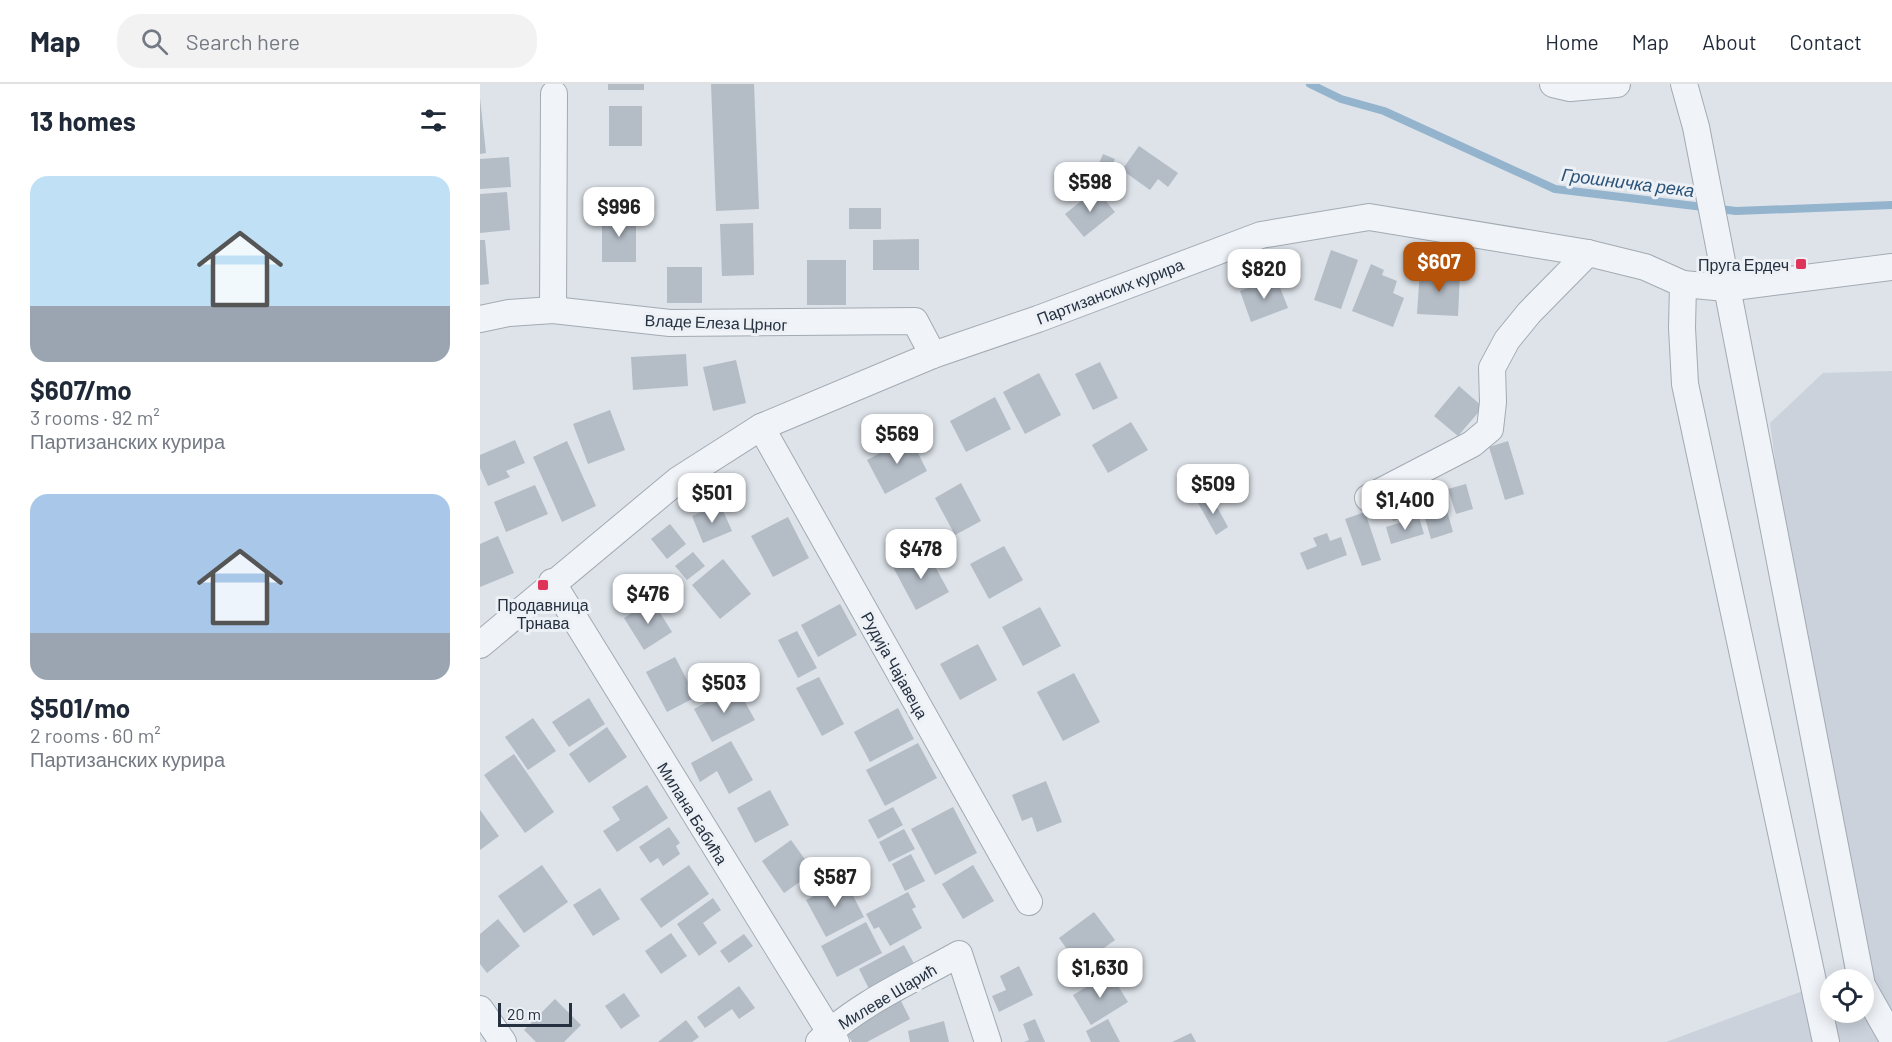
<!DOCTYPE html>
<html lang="en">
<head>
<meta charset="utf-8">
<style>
	body { margin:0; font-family:Barlow,sans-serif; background:#f2f2f3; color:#1f2937; height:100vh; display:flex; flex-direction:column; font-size:22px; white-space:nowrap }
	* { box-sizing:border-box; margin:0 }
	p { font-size:20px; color:#747a83 }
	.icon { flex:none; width:33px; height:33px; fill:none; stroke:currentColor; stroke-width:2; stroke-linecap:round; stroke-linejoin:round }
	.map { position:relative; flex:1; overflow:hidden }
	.sheet { display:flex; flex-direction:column; background:#fff; width:480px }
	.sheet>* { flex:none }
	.buttons { position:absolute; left:1340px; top:885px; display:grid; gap:12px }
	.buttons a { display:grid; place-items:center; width:54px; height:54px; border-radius:50%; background:#fff; box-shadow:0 3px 15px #0003; font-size:30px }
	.scale { position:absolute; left:18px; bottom:15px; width:74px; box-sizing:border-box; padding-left:6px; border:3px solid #253141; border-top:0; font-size:16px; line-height:21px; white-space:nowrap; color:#253141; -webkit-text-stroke:4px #edf1f6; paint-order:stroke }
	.price { position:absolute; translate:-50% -51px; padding:0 14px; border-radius:12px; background:#fff; color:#222; font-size:20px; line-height:39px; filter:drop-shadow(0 2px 3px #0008) }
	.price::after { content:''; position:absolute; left:50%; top:36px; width:18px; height:14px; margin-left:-9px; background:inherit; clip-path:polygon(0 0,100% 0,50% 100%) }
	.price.on { background:#b45309; color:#fff }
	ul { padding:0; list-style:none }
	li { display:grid; align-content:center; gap:12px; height:318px; padding:0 30px }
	li span { display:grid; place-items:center; height:186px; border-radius:18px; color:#555 }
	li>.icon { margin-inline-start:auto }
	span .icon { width:108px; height:108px; fill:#fffc; stroke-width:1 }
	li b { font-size:26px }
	h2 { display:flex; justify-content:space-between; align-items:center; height:72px; padding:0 30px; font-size:26px }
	header { display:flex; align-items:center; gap:36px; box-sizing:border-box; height:84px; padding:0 30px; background:#fff; border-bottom:2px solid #e0e1e3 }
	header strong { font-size:28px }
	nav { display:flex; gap:33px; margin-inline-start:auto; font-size:21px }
	.search { width:420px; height:54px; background:#f2f2f3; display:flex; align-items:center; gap:15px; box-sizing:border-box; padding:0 21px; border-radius:24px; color:#747a83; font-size:22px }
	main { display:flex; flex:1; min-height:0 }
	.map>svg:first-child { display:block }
	.built { fill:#cbd2db }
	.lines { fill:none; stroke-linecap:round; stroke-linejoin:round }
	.stream { stroke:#94b3cd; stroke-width:8 }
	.building { fill:#b4bcc6 }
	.minor-casing { stroke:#a2aab3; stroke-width:28 }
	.minor { stroke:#f0f3f7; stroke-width:26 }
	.poi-dot { fill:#dd3458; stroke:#edf1f6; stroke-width:2 }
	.labels { text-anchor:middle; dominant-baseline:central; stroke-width:6; stroke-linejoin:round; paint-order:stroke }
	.poi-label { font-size:16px; fill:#253141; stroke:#edf1f6; text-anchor:end }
	.street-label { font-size:16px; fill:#253141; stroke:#edf1f6 }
	.water-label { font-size:18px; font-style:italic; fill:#2b5379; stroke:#edf1f6 }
</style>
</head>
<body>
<header>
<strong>Map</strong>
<div class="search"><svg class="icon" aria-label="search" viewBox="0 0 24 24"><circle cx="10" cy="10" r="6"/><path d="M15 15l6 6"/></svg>Search here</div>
<nav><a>Home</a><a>Map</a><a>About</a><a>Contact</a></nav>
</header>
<main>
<section class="sheet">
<h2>13 homes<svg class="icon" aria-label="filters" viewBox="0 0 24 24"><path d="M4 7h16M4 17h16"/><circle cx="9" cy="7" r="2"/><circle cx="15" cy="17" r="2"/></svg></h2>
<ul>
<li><span style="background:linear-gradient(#bfe0f5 70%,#9aa5b1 0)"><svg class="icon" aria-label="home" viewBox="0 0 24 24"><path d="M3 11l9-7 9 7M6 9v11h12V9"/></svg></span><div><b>$607/mo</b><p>3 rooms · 92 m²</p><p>Партизанских курира</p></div></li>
<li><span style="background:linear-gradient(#a9c7e8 75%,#9aa5b1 0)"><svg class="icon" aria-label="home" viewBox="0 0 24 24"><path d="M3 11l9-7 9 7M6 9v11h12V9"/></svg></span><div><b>$501/mo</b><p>2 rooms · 60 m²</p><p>Партизанских курира</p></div></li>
</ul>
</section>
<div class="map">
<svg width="1412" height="958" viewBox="0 0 1412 958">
	<rect width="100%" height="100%" fill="#dde3e9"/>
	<path class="built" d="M1412,287V958H1186L1350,897V928H1383V896L1353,895L1365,891L1290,339L1343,289Z"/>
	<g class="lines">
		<path class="stream" d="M830,0L861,15L904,27L1075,105L1256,127L1412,121"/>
	</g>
	<g class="building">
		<rect x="128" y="0" width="36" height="6"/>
		<path d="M231,0H274L279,125L236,127Z"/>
		<path d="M0,14L6,69L0,70Z"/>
		<rect x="129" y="22" width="33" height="40"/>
		<path d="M659,62L698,89L688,103L678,95L670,106L642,86Z"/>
		<path d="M623,70L635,75L631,84L645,91L637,110L611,98Z"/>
		<path d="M29,73L31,103L0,105V75Z"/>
		<path d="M616,105L635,128L604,153L585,130Z"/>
		<path d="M27,108L30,146L0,149V110Z"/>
		<rect x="369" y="124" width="32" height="21"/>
		<rect x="122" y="131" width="34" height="47"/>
		<path d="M273,139L274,191L242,192L240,140Z"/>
		<path d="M439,155V186H393V156Z"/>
		<path d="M0,156H5L9,200L0,201Z"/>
		<path d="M851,166L878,176L861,225L834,216Z"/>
		<rect x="327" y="176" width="39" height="45"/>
		<path d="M891,180L904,186L902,191L917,197L913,209L924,214L913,243L872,227Z"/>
		<rect x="187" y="183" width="35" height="36"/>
		<path d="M940,186L980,189L978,232L937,230Z"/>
		<path d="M796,193L808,224L771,238L760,207Z"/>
		<path d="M206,270L208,302L153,306L151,273Z"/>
		<path d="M256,276L266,319L233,327L223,283Z"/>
		<path d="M620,278L638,314L613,326L595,290Z"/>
		<path d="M559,289L581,331L545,350L523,308Z"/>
		<path d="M979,302L1003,323L978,352L954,332Z"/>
		<path d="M515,313L531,345L486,368L470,337Z"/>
		<path d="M130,326L145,366L108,380L93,340Z"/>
		<path d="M651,338L668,366L628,389L612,361Z"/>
		<path d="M430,353L447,387L405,410L387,376Z"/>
		<path d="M35,356L45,379L26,387L30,393L8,402L0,384V371Z"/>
		<path d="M87,357L116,422L82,438L53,373Z"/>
		<path d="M1028,357L1044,410L1025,416L1009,363Z"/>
		<path d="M481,399L501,437L475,451L455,414Z"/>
		<path d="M986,400L993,425L976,430L968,405Z"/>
		<path d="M55,401L68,430L26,448L14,418Z"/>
		<path d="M929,404L937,429L913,437L905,412Z"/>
		<path d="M961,406L973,448L951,455L939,413Z"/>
		<path d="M731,412L748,443L736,451L718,419Z"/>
		<path d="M240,420L252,447L223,459L212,432Z"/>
		<path d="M885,428L901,476L882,482L865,435Z"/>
		<path d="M308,433L329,474L293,493L271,452Z"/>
		<path d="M939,433L944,450L911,460L906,443Z"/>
		<path d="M190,440L206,460L187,475L171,455Z"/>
		<path d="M847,449L850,457L861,453L867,471L827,486L820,469L837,462L833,454Z"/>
		<path d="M18,452L34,489L0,503V460Z"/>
		<path d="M524,462L543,496L509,515L490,480Z"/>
		<path d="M446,466L469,508L436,526L413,483Z"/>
		<path d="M213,468L225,482L207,496L195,482Z"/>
		<path d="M243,475L271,510L240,535L212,501Z"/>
		<path d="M172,516L192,548L164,566L144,534Z"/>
		<path d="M360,520L377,551L338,573L321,541Z"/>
		<path d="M560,523L581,562L543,582L522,543Z"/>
		<path d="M317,547L337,584L318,594L298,556Z"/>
		<path d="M498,560L517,596L480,616L460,580Z"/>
		<path d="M195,573L216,613L187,628L166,588Z"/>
		<path d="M594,589L620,638L583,657L557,608Z"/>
		<path d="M339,593L364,640L342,652L316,604Z"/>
		<path d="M256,602L275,636L232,658L214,625Z"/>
		<path d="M109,614L125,640L89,663L72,638Z"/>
		<path d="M418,624L434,655L390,678L374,648Z"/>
		<path d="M53,634L76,667L48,686L25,653Z"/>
		<path d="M127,643L147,673L109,699L89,670Z"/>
		<path d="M251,657L273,696L249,710L237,687L220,698L211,679Z"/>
		<path d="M438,659L457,694L405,722L386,686Z"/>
		<path d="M34,670L74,728L45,749L4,691Z"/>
		<path d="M566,697L582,738L557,748L552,733L542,737L532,711Z"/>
		<path d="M167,701L188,734L137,768L123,747L140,736L132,723Z"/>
		<path d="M290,706L309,741L275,759L257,724Z"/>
		<path d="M413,723L423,741L398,755L388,736Z"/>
		<path d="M473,723L497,769L455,791L431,745Z"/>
		<path d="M0,726L19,752L0,766Z"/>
		<path d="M189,743L200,759L196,762L200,770L183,782L178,774L170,779L159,763Z"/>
		<path d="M424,745L435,765L409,778L399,758Z"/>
		<path d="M311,756L334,788L304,809L282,777Z"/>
		<path d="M431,770L445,797L425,807L412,780Z"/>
		<path d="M62,781L88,818L44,849L18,812Z"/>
		<path d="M209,781L229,810L181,844L160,815Z"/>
		<path d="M493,781L514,817L483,835L462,800Z"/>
		<path d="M365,796L384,833L346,853L326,816Z"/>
		<path d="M120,804L140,835L113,852L93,821Z"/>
		<path d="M428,808L436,823L432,825L442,844L410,862L399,843L394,845L386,830Z"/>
		<path d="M233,814L241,826L223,839L237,859L219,872L197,840Z"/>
		<path d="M614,828L635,856L599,882L579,854Z"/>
		<path d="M18,835L40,862L7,889L0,880V850Z"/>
		<path d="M386,838L402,869L357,893L341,862Z"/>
		<path d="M191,849L207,872L181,890L165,867Z"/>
		<path d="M264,850L273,862L249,879L240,867Z"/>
		<path d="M424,861L438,887L392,911L379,885Z"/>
		<path d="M539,882L553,911L519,928L512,912L526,906L520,892Z"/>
		<path d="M630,889L648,918L611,941L593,911Z"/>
		<path d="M259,902L275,924L259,935L252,925L225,944L217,933Z"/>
		<path d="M144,909L160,932L141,945L125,922Z"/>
		<path d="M75,915L101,941L84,958H56L44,946Z"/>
		<path d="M420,915L430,935L387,958H372L364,944Z"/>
		<path d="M555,935L565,958H544L549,956L543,940Z"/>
		<path d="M628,935L640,958H611L606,947Z"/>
		<path d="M206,936L219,953L212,958H178Z"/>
		<path d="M464,937L469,958H430L428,947Z"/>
		<path d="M711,949L716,958H692Z"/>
	</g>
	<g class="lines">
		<defs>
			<g id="minor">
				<path d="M1073,0L1090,4L1137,0"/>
				<path d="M1204,0L1216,43L1381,896"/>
				<path d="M1203,200L1202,244L1205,300L1346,958"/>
				<path d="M73,226L74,10"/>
				<path d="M0,235L29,229L73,226L190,239L435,237L453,271"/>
				<path d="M281,343L549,818"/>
				<path d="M888,414L992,360L1010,345L1013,318L1012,284L1027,256L1049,229L1108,169"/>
				<path d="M72,498L356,958"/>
				<path d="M0,561L198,396L281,343L453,271L558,235L781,151L889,133L1108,169L1165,183L1203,200L1246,204L1412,183"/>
				<path d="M1383,903L1412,954"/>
				<path d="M0,925L23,958"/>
				<path d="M339,958C377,920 433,896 479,870L508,958"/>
			</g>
		</defs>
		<use href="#minor" class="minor-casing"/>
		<use href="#minor" class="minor"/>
	</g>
	<g class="poi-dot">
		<rect x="1315" y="174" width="12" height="12" rx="3"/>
		<rect x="57" y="495" width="12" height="12" rx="3"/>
	</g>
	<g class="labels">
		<g class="poi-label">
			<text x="1309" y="180">Пруга Ердеч</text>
			<text x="63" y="520" text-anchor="middle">Продавница<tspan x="63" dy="18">Трнава</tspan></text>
		</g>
		<g class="street-label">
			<text transform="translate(630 207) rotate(-21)">Партизанских курира</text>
			<text transform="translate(236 238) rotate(2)">Владе Елеза Црног</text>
			<text transform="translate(415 581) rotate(61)">Рудија Чајавеца</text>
			<text transform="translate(213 729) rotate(58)">Милана Бабића</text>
			<text transform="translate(407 912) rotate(-31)">Милеве Шарић</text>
		</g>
		<g class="water-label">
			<text transform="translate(1148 98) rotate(7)">Грошничка река</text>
		</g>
	</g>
</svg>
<div class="buttons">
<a><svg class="icon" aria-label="locate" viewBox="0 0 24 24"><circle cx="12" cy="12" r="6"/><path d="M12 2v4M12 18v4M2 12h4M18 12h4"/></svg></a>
</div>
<div class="scale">20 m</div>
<b class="price" style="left:610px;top:129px">$598</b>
<b class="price" style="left:139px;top:154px">$996</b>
<b class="price on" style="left:959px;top:209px">$607</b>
<b class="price" style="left:784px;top:216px">$820</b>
<b class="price" style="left:417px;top:381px">$569</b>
<b class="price" style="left:733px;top:431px">$509</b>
<b class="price" style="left:232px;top:440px">$501</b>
<b class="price" style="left:925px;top:447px">$1,400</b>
<b class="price" style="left:441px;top:496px">$478</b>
<b class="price" style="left:168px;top:541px">$476</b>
<b class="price" style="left:244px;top:630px">$503</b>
<b class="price" style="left:355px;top:824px">$587</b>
<b class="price" style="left:620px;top:915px">$1,630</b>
</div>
</main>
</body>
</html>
